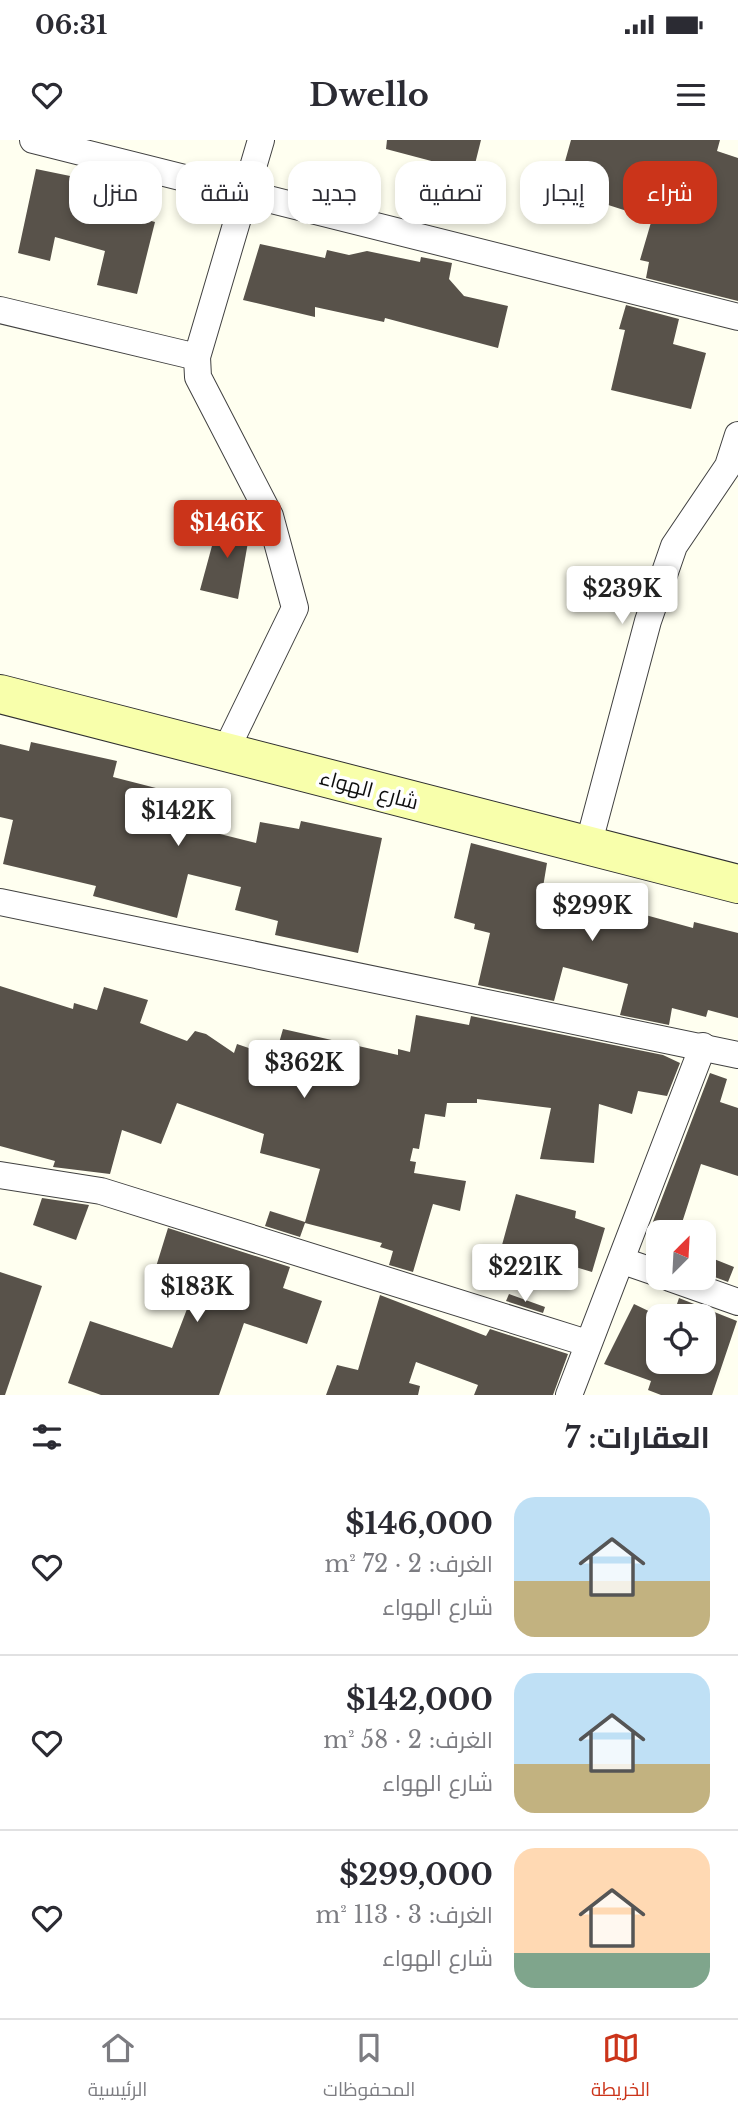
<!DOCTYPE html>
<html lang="ar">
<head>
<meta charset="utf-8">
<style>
	body { margin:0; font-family:"Libre Baskerville",Cairo,serif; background:#f2f2f3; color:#2b2b33; direction:rtl; height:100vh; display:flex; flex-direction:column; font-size:26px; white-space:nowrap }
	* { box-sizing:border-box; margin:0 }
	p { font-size:23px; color:#7c7c81 }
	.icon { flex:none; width:38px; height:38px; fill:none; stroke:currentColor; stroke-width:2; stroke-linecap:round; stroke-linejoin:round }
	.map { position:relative; height:1255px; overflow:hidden; direction:ltr }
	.side { display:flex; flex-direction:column; background:#fff; flex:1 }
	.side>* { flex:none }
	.banner { position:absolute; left:21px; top:21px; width:696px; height:63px; direction:rtl; display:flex; gap:14px }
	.needle { width:46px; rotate:24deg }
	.fabs { position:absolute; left:646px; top:1080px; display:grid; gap:14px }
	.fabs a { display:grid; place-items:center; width:70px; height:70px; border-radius:14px; background:#fff; box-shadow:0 4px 10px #0003; font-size:35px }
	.price { position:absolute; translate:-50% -60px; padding:0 16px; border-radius:7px; background:#fff; color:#222; font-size:23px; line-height:46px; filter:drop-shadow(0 2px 4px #0008) }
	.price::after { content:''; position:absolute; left:50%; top:42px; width:21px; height:16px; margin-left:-10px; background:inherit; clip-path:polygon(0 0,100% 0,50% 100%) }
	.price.current { background:#cb341a; color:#fff }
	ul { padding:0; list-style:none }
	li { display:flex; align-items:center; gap:21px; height:175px; padding:0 28px }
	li+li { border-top:2px solid #e1e1e2 }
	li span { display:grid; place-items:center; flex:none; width:196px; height:140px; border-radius:21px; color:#555 }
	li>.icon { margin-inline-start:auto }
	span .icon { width:84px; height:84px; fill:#fffc; stroke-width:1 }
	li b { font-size:30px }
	h2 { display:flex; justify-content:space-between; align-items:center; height:84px; padding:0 28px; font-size:30px }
	.chip { padding:0 24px; border-radius:21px; background:#fff; box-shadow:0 4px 10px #0003; font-size:24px; line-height:63px }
	.chip.current { background:#cb341a; color:#fff }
	.status { display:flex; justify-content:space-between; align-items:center; height:49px; padding:0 35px; background:#fff; direction:ltr }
	.status svg { height:19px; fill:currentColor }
	header { display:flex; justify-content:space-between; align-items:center; height:91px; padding:0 28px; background:#fff; font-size:32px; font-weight:700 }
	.tab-bar { display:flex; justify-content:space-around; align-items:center; height:98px; border-top:2px solid #e1e1e2; background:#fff; font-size:19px; color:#7c7c81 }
	.tab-bar a { display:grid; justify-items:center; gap:4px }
	.tab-bar .current { color:#cb341a }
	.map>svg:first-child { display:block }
	.building { fill:#58524a }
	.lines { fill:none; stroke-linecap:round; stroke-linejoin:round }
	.street-casing { stroke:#414141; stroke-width:28 }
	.secondary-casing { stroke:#303030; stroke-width:40 }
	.street { stroke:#fff; stroke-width:26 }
	.secondary { stroke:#f8ffab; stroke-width:38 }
	.labels { text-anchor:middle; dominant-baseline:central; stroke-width:7; stroke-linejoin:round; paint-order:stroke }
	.street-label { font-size:21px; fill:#0e0e0e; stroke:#fff }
</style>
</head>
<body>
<div class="status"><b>06:31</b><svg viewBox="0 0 49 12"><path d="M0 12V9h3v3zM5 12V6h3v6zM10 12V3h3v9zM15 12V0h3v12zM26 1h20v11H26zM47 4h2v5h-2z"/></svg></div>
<header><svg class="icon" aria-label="menu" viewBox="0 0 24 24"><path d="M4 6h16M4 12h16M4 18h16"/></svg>Dwello<svg class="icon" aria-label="heart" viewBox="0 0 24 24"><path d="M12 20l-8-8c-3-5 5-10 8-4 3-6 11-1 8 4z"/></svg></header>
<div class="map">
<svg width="738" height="1255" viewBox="0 0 738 1255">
	<rect width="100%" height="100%" fill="#fffff0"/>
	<g class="building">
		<path d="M387,0H481L473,32L386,9Z"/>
		<path d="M571,0H720L717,11L738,18V161L646,138L649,122L640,120L652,79L577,55L585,31L564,25Z"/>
		<path d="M36,29L75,37L72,49L100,55L97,66L155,82L137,154L97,145L105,111L55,97L50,121L18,113Z"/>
		<path d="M260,104L325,118L327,110L349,115L367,111L420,122L421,117L452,123L449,139L464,156L508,166L498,208L385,178L384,182L315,167V177L243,160Z"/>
		<path d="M626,165L679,179L673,204L706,213L691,269L611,250L625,190L619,189Z"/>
		<path d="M219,380L251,385L238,459L200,450Z"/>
		<path d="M31,602L117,621L113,637L191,657L184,685L256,703L260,682L299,689L301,681L382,698L358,813L275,795L278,781L235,770L241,747L188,734L177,778L93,756L96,746L3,724L13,680L0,677V604L29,611Z"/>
		<path d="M471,703L547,723L543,747L693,788L694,782L738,793V878L708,870L706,877L672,868L669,885L620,875L628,844L563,827L554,861L478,845L490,793L474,789L475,784L454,778Z"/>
		<path d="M0,846L73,869L74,863L97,870L104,847L148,860L140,883L187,901L195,891L206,894L234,913L237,904L275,917L283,889L398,915V909L410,912L416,875L469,885L471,876L663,915L680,923L667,956L638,951L632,974L599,964L594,1023L540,1019L551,968L477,959V963H447L445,977L425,974L419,1009L413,1008L410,1021L416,1022L414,1033L466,1041L460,1071L433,1064L413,1132L389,1125L393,1111L380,1107L382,1103L305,1083L300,1097L265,1086L270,1071L305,1082L320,1029L260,1013L264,994L177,963L161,1004L122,990L110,1034L53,1027L55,1021L0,1006Z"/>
		<path d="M710,933L727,939L720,962L738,968V1036L701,1024L679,1092H649Z"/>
		<path d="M516,1054L576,1071L575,1078L605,1088L592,1132L502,1105Z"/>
		<path d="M42,1058L89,1065L76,1100L33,1085Z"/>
		<path d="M168,1088L290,1127L283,1148L322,1161L307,1204L244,1183L219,1255H101L68,1243L90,1181L172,1208L197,1143L155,1130Z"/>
		<path d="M704,1115L734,1127L728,1142L704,1133Z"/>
		<path d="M0,1132L42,1146L5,1255H0Z"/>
		<path d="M509,1154L545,1167L543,1173L506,1161Z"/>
		<path d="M380,1155L486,1196L490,1189L568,1214L553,1255H474L478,1245L416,1222L409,1243L420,1246L418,1255H326L337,1225L358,1230Z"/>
		<path d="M679,1158L737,1181L712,1255H661L648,1250L651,1241L604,1224L634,1164L659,1176L658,1222H704V1176H673Z"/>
	</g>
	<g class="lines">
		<defs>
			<g id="street">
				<path d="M33,0L738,177"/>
				<path d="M0,170L197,217"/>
				<path d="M225,612L295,468L270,376L198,237L197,217L261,0"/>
				<path d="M588,706L648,481L674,406L728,326L738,295"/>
				<path d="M0,762L738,915"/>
				<path d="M0,1035L101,1051L587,1203"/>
				<path d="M623,1121L658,1133"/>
				<path d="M670,1138L738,1162"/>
				<path d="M569,1255L703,906"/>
			</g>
			<path id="secondary" d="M0,554L738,744"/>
		</defs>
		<use href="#street" class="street-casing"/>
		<use href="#secondary" class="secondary-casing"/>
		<use href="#street" class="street"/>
		<use href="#secondary" class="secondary"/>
	</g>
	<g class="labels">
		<g class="street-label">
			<text transform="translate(369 650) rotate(15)">شارع الهواء</text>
		</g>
	</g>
</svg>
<div class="fabs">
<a><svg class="needle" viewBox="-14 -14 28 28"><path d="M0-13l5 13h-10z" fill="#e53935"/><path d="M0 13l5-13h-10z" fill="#7c7c81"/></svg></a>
<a><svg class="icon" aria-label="locate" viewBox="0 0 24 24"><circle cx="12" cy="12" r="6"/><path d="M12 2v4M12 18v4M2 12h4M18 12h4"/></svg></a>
</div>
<b class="price current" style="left:227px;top:420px">$146K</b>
<b class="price" style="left:622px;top:486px">$239K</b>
<b class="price" style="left:178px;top:708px">$142K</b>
<b class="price" style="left:592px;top:803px">$299K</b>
<b class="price" style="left:304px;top:960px">$362K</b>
<b class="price" style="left:525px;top:1164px">$221K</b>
<b class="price" style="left:197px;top:1184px">$183K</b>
<div class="banner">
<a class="chip current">شراء</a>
<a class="chip">إيجار</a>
<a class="chip">تصفية</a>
<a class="chip">جديد</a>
<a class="chip">شقة</a>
<a class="chip">منزل</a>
</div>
</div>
<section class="side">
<h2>العقارات: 7<svg class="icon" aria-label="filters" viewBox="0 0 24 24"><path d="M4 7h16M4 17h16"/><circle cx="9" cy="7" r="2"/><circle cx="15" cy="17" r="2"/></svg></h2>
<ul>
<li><span style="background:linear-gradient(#bfe0f5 60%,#c2b280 0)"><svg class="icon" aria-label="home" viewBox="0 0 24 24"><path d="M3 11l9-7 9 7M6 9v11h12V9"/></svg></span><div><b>$146,000</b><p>الغرف: 2 · 72 m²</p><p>شارع الهواء</p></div><svg class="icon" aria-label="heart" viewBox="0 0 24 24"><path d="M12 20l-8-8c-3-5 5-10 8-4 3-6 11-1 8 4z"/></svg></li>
<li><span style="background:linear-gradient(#bfe0f5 65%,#c2b280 0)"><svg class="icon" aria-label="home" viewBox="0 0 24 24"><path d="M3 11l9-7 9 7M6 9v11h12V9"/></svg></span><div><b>$142,000</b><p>الغرف: 2 · 58 m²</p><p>شارع الهواء</p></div><svg class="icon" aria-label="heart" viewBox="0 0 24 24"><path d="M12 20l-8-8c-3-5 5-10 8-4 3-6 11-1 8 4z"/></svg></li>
<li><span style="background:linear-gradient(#ffd9b3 75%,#7fa58c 0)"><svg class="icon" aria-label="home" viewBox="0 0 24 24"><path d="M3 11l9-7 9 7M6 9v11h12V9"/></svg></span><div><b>$299,000</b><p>الغرف: 3 · 113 m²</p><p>شارع الهواء</p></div><svg class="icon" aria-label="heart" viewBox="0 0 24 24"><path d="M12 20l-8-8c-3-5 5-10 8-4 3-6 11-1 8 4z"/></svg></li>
</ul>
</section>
<nav class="tab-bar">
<a class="current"><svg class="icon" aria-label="map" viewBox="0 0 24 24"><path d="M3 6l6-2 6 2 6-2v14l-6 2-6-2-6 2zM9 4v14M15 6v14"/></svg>الخريطة</a>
<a><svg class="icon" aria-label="saved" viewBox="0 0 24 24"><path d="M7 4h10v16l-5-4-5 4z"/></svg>المحفوظات</a>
<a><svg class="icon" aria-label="home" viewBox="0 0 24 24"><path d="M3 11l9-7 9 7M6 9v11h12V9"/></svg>الرئيسية</a>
</nav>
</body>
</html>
